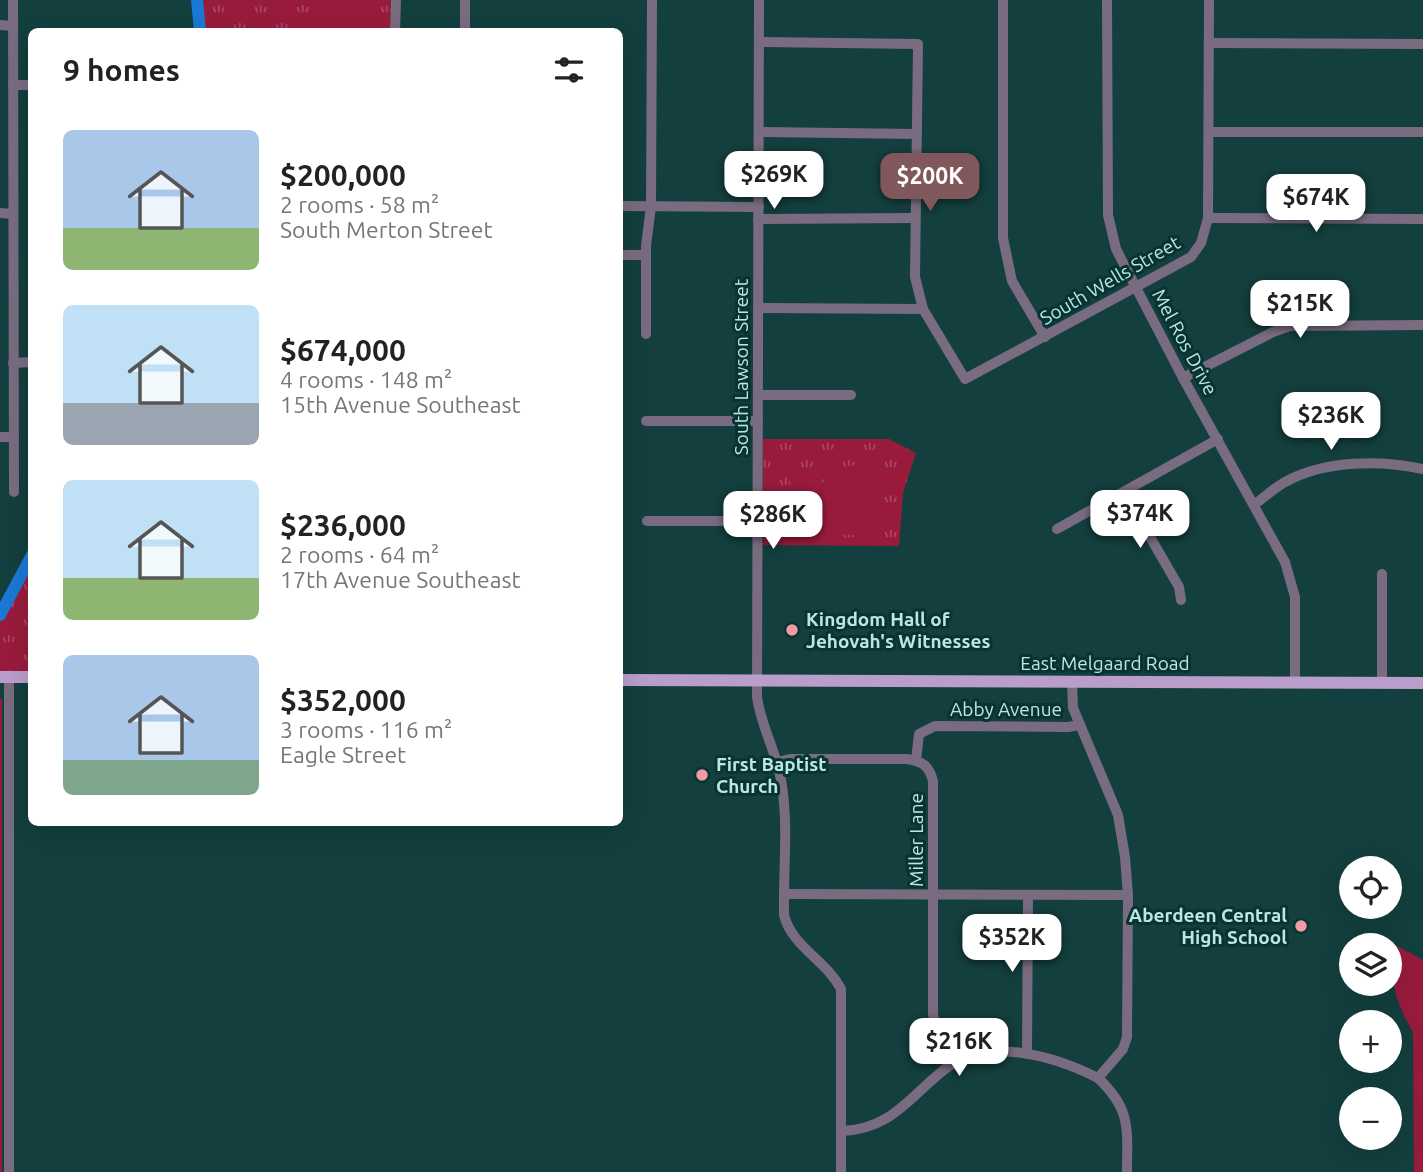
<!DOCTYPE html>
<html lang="en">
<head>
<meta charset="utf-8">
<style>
	body { margin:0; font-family:Ubuntu,sans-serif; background:#f6f6f6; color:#222; height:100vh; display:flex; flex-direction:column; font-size:26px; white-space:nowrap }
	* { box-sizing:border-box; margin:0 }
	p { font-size:23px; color:#767676 }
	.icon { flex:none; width:38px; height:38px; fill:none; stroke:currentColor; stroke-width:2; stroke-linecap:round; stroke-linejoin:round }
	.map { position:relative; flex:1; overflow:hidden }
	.drawer { position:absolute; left:28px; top:28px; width:595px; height:798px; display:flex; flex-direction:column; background:#fff; border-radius:10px; box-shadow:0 7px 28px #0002 }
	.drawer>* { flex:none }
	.buttons { position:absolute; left:1339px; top:856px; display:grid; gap:14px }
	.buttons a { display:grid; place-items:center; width:63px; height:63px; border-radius:50%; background:#fff; box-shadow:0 7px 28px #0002; font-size:35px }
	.price { position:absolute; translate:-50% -60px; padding:0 16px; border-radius:14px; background:#fff; color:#222; font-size:23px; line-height:46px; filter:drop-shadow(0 2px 4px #0008) }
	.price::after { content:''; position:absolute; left:50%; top:42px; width:21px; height:16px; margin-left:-10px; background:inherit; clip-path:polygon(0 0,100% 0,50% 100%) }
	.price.active { background:#80585c; color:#fff }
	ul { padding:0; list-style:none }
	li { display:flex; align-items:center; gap:21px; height:175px; padding:0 35px }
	li span { display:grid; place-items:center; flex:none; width:196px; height:140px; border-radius:10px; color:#555 }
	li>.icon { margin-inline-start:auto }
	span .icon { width:84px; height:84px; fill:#fffc; stroke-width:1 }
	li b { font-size:30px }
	h2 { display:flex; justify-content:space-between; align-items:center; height:84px; padding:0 35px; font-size:30px }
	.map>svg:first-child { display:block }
	.grass { fill:url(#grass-tufts) }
	.pitch { fill:#981b3c }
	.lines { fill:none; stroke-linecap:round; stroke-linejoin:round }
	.river { stroke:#1a79d4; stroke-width:12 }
	.minor { stroke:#796c81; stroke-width:10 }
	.major { stroke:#b99ec9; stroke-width:12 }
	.poi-dot { fill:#f49aa4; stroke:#053433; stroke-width:2.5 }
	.labels { text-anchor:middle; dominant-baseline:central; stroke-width:6; stroke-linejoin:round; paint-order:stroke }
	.street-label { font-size:19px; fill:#bfe5e3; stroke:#053433 }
	.poi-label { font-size:19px; font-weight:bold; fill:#bfe5e3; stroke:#053433; text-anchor:start }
</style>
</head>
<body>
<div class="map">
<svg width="1423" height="1172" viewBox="0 0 1423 1172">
	<defs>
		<pattern id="grass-tufts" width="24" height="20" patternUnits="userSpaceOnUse" patternTransform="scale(1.75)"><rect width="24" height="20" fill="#981b3c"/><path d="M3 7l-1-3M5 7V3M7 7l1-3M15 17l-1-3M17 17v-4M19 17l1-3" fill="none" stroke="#a94761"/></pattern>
	</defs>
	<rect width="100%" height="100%" fill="#133f3e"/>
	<g class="grass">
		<path d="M197,0H391L390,31H200Z"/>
		<path d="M763,439H889L916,453L903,493L899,546L763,545Z"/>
		<path d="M31,555V671H0V615Z"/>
		<rect x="0" y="699" width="2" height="473"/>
	</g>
	<g class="pitch">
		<rect x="316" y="0" width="56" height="31"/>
		<path d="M879,466L878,530L872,536L809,533C813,515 816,478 836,469C848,463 866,466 879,466Z"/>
		<path d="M790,468H807V495L790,494Z"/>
		<path d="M1386,940L1423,960V1172H1414L1413,1032C1396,1005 1390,977 1390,945H1387Z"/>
	</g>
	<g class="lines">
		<g class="river">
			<path d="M197,0L200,32"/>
			<path d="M0,615L32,555"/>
		</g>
		<g class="minor">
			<path d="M13,0L14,492"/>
			<path d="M759,0L757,697C761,726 776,751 781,780C789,824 783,870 784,915C792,947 826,960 841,989V1172"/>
			<path d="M1003,0V238L1012,281L1045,337"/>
			<path d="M1107,0L1108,215L1116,249L1183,378L1285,562L1295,597V683"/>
			<path d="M0,25L13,26"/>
			<path d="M465,31V0"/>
			<path d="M395,32L396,0"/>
			<path d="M759,42L918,44L915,277L923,309L965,379L1191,257L1201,243L1208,218L1209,0"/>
			<path d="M1209,43L1423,44"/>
			<path d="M13,85H32"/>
			<path d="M759,132L917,134"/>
			<path d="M1209,132H1423"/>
			<path d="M620,206L759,207"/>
			<path d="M0,213L13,214"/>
			<path d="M1208,218L1423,219"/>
			<path d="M758,219L915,218"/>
			<path d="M620,255H646"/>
			<path d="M758,308L923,309"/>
			<path d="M646,334V246L651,206L652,0"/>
			<path d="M13,363L32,362"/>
			<path d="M1183,378L1273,332L1290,326L1423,325"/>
			<path d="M758,395H851"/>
			<path d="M646,421H758"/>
			<path d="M0,437H14"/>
			<path d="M1124,492L1179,587L1181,600"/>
			<path d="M1255,504C1265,497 1275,487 1287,481C1326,460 1381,460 1423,469"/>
			<path d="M647,521H758"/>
			<path d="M1057,529L1218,439"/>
			<path d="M1382,574V683"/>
			<path d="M9,677V1172"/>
			<path d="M1072,682L1073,708L1118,815L1125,857L1128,895L1127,1037L1123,1049L1098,1078C1132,1110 1127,1129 1127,1172"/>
			<path d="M916,760L919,734L935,726L1068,727L1080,725"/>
			<path d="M777,762L790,759H906C922,761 929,765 933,781V1014L936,1030L957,1062"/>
			<path d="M784,894L1128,895"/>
			<path d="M1027,1054L1028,895"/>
			<path d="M842,1131C892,1129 909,1097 945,1069C989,1036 1054,1056 1098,1078"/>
		</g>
		<g class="major">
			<path d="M0,677H32"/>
			<path d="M620,680L1423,683"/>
		</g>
	</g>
	<g class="poi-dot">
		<circle cx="792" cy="630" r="7"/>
		<circle cx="702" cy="775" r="7"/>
		<circle cx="1301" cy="926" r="7"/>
	</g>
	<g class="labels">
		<g class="street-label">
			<text transform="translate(1110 280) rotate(-30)">South Wells Street</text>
			<text transform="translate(1185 342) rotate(62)">Mel Ros Drive</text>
			<text transform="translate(741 367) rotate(-90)">South Lawson Street</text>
			<text x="1105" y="663">East Melgaard Road</text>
			<text x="1006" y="709">Abby Avenue</text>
			<text transform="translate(916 840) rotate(-90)">Miller Lane</text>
		</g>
		<g class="poi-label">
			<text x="806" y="619">Kingdom Hall of<tspan x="806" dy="22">Jehovah's Witnesses</tspan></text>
			<text x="716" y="764">First Baptist<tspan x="716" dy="22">Church</tspan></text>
			<text x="1287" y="915" text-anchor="end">Aberdeen Central<tspan x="1287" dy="22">High School</tspan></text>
		</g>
	</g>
</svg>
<div class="buttons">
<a><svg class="icon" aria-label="locate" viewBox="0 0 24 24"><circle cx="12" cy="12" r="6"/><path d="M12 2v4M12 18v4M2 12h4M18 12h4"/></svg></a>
<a><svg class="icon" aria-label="layers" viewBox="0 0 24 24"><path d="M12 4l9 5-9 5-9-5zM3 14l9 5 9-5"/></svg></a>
<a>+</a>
<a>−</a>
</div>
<b class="price" style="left:774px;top:211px">$269K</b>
<b class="price active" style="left:930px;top:213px">$200K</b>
<b class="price" style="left:1316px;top:234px">$674K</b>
<b class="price" style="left:1300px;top:340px">$215K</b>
<b class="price" style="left:1331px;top:452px">$236K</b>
<b class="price" style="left:1140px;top:550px">$374K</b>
<b class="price" style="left:773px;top:551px">$286K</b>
<b class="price" style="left:1012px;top:974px">$352K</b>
<b class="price" style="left:959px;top:1078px">$216K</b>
<section class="drawer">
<h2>9 homes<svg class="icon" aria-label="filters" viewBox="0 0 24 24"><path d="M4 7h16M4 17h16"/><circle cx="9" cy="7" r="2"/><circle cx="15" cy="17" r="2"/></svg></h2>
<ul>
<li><span style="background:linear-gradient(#a9c7e8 70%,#8fb573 0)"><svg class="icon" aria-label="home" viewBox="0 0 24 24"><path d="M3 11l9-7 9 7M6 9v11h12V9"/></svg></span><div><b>$200,000</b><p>2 rooms · 58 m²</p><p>South Merton Street</p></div></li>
<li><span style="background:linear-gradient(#bfe0f5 70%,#9aa5b1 0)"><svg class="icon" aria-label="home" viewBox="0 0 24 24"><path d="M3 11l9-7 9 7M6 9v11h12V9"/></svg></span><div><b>$674,000</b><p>4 rooms · 148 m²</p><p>15th Avenue Southeast</p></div></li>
<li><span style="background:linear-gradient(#bfe0f5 70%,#8fb573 0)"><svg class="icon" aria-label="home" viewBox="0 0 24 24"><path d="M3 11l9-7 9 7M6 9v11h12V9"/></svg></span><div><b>$236,000</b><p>2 rooms · 64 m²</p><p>17th Avenue Southeast</p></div></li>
<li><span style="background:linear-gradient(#a9c7e8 75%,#7fa58c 0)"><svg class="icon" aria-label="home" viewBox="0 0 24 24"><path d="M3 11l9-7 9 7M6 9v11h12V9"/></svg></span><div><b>$352,000</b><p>3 rooms · 116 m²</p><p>Eagle Street</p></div></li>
</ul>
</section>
</div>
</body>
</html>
